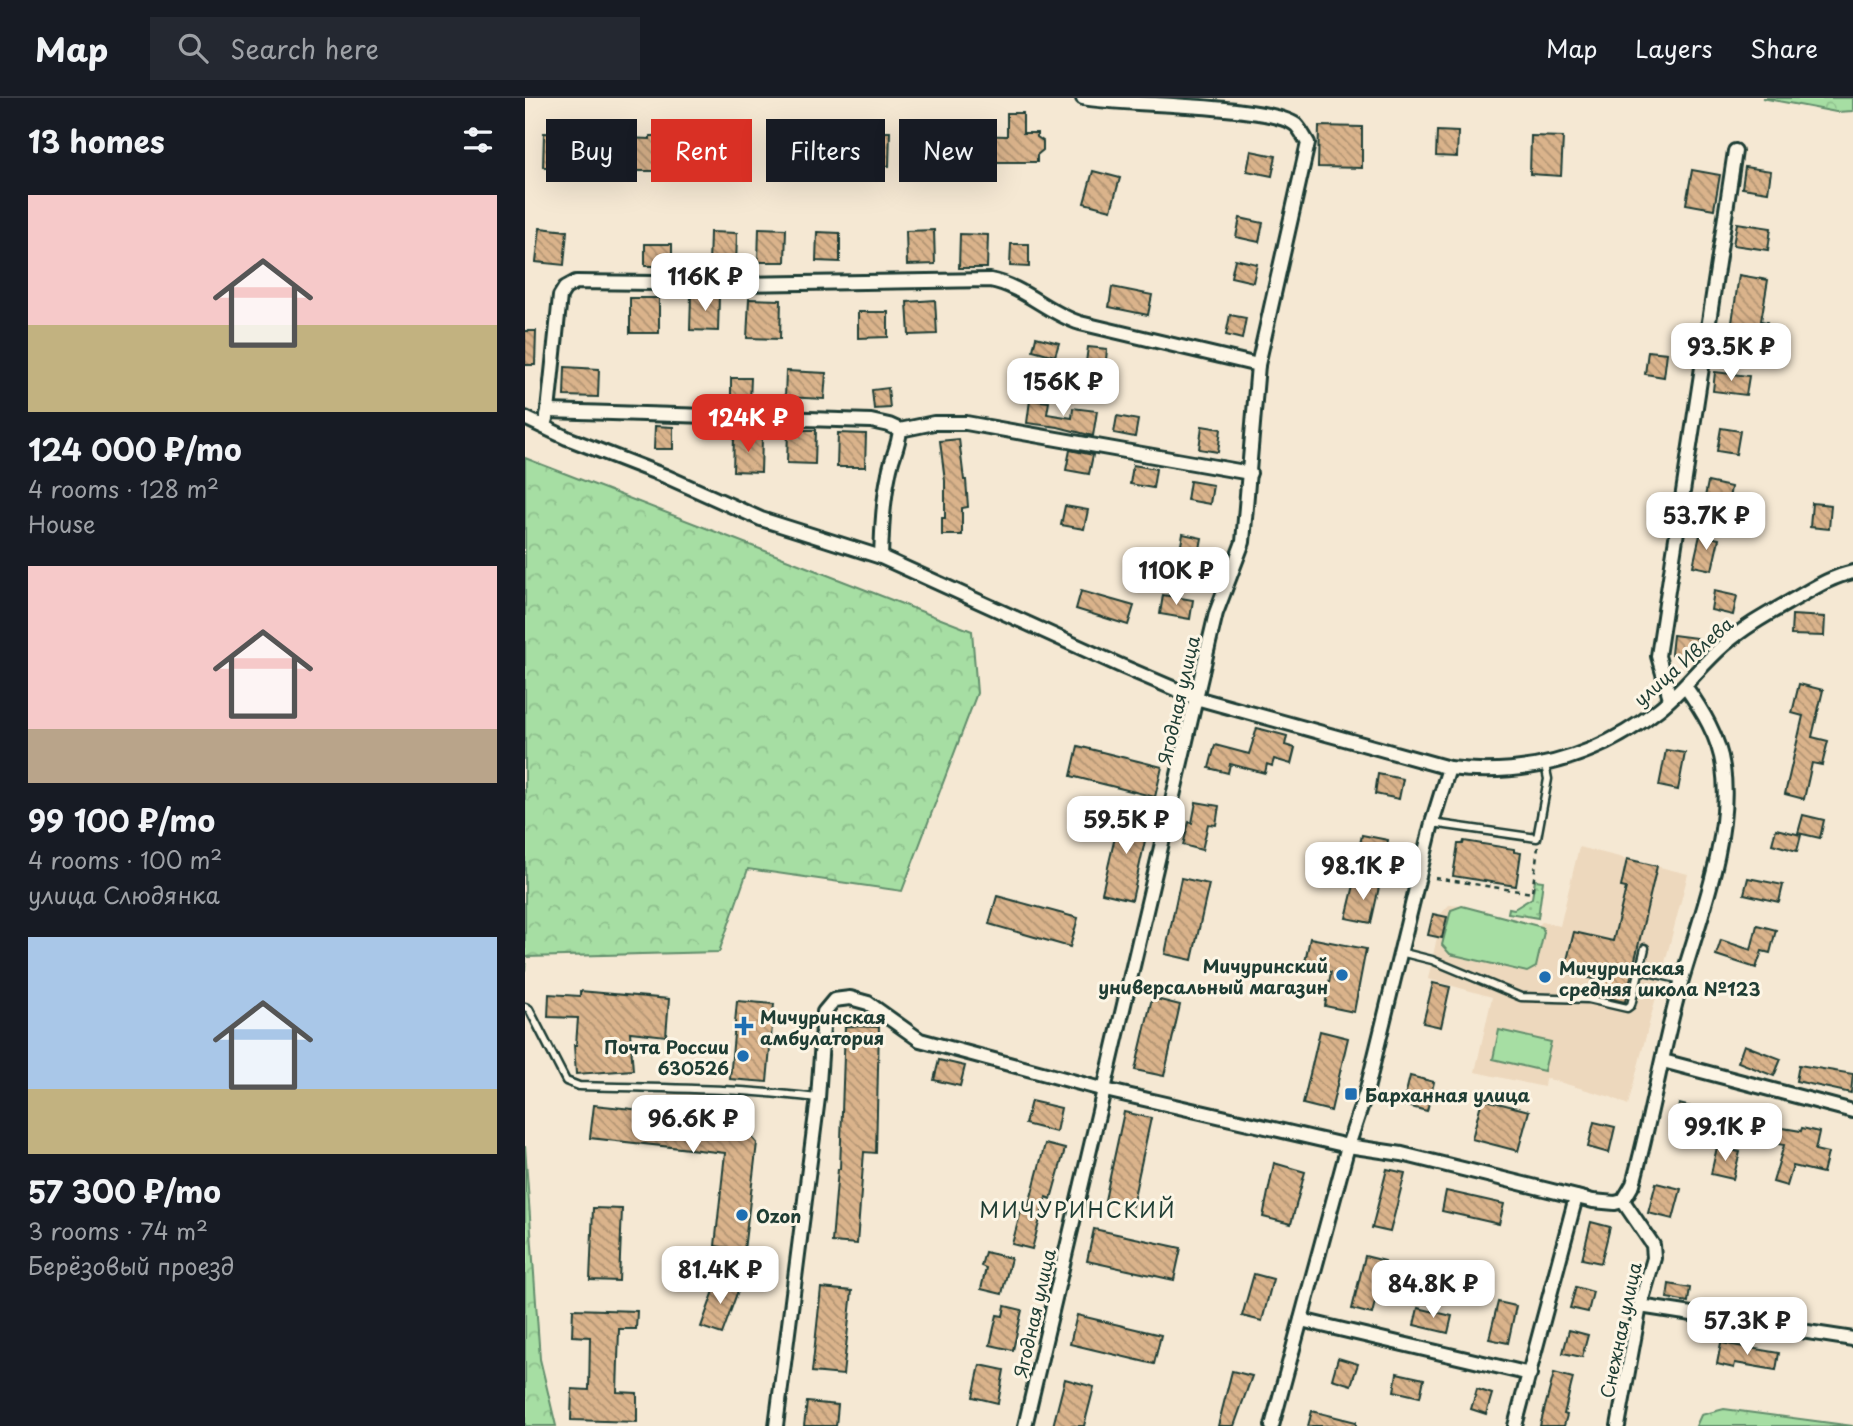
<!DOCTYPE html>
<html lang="en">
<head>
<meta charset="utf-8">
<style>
	body { margin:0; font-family:"Playpen Sans",sans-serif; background:#242831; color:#f1f3f6; height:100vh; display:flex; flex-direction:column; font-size:26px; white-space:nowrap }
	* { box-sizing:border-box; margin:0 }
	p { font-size:23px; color:#9ea1a6 }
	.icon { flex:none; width:38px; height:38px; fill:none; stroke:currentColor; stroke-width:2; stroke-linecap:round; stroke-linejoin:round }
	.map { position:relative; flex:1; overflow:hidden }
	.panel { display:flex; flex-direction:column; background:#171b24; width:525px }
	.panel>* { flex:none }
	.top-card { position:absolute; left:21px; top:21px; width:665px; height:63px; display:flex; gap:14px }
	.price { position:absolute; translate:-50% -60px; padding:0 16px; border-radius:14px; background:#fff; color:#222; font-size:23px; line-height:46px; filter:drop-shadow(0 2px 4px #0008) }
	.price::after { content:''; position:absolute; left:50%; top:42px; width:21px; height:16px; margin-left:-10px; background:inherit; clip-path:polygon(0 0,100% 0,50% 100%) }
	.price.on { background:#d93025; color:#fff }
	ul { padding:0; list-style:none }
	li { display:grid; align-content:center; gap:14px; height:371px; padding:0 28px }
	li span { display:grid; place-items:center; height:217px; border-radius:0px; color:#555 }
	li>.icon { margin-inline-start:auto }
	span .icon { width:126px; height:126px; fill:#fffc; stroke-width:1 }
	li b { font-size:30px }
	h2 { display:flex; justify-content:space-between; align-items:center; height:84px; padding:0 28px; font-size:30px }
	.chip { padding:0 24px; border-radius:0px; background:#171b24; box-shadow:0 7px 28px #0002; font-size:24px; line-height:63px }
	.chip.on { background:#d93025; color:#fff }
	header { display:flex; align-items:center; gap:42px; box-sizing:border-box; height:98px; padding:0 35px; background:#171b24; border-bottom:2px solid #363941 }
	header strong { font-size:33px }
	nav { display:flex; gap:38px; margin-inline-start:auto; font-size:24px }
	.search { width:490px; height:63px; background:#242831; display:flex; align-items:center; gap:18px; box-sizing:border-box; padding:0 24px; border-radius:0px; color:#9ea1a6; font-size:26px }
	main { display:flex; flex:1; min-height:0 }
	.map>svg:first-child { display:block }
	.built { fill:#edd8bd }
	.grass { fill:#a6dea3; stroke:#628e6c; stroke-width:2 }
	.forest { fill:url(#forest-crowns); stroke:#628e6c; stroke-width:2 }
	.park { fill:url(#park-dots); stroke:#628e6c; stroke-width:2 }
	.building { fill:url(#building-back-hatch); stroke:#1f3d34; stroke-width:2 }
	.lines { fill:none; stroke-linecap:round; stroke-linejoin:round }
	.lane-casing { stroke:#1f3d34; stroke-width:11 }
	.street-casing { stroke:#1f3d34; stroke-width:18 }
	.path { stroke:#1f3d34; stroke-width:2.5; stroke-dasharray:5 5; stroke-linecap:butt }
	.lane { stroke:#fcf5e5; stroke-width:6 }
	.street { stroke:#fcf5e5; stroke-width:12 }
	.poi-dot { fill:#1f6fb2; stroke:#fcf5e5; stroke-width:2.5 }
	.labels { text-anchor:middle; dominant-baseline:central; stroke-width:6; stroke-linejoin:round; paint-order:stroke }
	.street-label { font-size:18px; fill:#1f3d34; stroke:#fcf5e5 }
	.poi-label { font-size:18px; font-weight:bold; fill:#1f3d34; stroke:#fcf5e5; text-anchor:start }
	.quarter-label { font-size:21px; letter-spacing:2px; fill:#1f3d34; stroke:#fcf5e5 }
</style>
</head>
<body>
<header>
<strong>Map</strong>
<div class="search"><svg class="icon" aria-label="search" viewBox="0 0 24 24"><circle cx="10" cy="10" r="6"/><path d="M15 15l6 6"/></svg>Search here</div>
<nav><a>Map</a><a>Layers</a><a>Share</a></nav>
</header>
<main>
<section class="panel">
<h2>13 homes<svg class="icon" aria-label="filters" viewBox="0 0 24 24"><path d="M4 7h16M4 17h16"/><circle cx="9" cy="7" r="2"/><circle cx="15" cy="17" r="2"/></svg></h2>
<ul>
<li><span style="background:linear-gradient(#f6c9c9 60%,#c2b280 0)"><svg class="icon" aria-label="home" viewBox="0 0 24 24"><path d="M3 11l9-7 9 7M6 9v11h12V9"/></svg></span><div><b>124 000 ₽/mo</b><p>4 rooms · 128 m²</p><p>House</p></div></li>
<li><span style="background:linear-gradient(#f6c9c9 75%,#b9a48a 0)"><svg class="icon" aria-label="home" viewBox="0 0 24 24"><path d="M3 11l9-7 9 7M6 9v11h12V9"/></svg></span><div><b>99 100 ₽/mo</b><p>4 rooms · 100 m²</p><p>улица Слюдянка</p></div></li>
<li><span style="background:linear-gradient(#a9c7e8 70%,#c2b280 0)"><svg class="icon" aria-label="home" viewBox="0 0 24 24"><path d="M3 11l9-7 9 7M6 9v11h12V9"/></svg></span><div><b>57 300 ₽/mo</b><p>3 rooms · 74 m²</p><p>Берёзовый проезд</p></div></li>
</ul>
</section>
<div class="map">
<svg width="1328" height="1328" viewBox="0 0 1328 1328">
	<defs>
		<pattern id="forest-crowns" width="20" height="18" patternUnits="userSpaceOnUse" patternTransform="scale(1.75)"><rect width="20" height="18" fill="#a6dea3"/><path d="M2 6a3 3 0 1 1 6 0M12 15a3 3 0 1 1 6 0" fill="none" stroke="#8ebf8d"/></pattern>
		<pattern id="park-dots" width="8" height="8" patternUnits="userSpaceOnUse" patternTransform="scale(1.75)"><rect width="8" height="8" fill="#a6dea3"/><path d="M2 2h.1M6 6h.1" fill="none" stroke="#8ebf8d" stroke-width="1.8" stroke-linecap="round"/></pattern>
		<pattern id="building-back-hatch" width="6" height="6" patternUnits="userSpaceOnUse" patternTransform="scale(1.75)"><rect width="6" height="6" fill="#dab38b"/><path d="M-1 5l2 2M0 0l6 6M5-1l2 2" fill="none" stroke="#b09372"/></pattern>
	</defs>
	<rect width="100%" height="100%" fill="#f5e8d3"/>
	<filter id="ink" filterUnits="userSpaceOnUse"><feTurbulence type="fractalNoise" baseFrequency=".0143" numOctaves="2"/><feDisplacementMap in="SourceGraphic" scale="14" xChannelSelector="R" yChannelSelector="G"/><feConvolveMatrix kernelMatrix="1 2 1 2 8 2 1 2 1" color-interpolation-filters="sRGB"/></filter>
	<g filter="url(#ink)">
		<path class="built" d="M1054,749L1163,776L1103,1007L1086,999L1020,980L1019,989L950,974L967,899L903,881L912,839L917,840L922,819L915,817L924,807L937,808L1014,827L1017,824L1035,828Z"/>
		<g class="grass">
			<path d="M937,808L1017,829L1019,834L1011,869L1002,874L925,856L917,847L926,812Z"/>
			<path d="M974,932L1026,944L1019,973L968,961Z"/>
		</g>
		<g class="forest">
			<path d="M1237,0H1328V13L1311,14Z"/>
			<path d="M0,360L447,533L452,595L377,793L223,771L194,854L1,859L0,873Z"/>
			<path d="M0,1048L15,1261L31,1328H0Z"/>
			<path d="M1199,1311L1328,1328H1171L1176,1317Z"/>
		</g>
		<path class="park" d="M1010,782L1018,783L1013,820L983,815L984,810L989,811L1007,800Z"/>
		<g class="building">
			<path d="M482,15H498V35H512V39L518,43V52L512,57V64H464V67H440L441,37L482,38Z"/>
			<path d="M794,28L837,29V70L793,69Z"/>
			<path d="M912,33L933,34L932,59L911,58Z"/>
			<path d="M287,34H314L313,68L286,67Z"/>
			<path d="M337,34H365L364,68L337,67Z"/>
			<path d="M19,35L47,36L46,69H18Z"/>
			<path d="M214,37L215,65L152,68V73H76L77,39L125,41V38Z"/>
			<path d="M1006,38L1038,39L1036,78L1005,76Z"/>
			<path d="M392,39H415V68L391,67Z"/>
			<path d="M726,53L751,58L747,78L722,73Z"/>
			<path d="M1220,69L1246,73L1243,94L1217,90Z"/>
			<path d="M1167,72L1195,77L1189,111L1161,106Z"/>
			<path d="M568,73L595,80L586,112L559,105Z"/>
			<path d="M715,120L738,125L734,144L711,139Z"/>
			<path d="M1212,125L1246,130L1243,152L1208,147Z"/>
			<path d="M15,130L42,133L39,167L11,164Z"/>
			<path d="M234,130L261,131L260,164H233Z"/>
			<path d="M409,132L410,166L382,167L381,133Z"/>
			<path d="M185,134L212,135L211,169L184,168Z"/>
			<path d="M292,134L315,135V164L291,163Z"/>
			<path d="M435,136L463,137L462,170H434Z"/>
			<rect x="120" y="146" width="27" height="22"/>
			<path d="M486,146H504V169L485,168Z"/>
			<path d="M710,161L732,166L728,184L706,179Z"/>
			<path d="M1214,177L1243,182L1236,223L1242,224L1239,243L1205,238Z"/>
			<path d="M587,189L627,197L623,217L584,209Z"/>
			<path d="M166,197L194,198L193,233L165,232Z"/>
			<rect x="105" y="200" width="29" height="35"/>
			<path d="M224,201L256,202L255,241L222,240Z"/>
			<path d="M410,202L412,236L384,237L382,204Z"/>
			<path d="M333,214H363V239L333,240Z"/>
			<path d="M705,217L721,220L717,241L701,237Z"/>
			<path d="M0,233H11L10,267H0Z"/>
			<path d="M511,239L534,245L530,258L508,252Z"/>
			<path d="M563,249L582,251L580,274L560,272Z"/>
			<path d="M1123,253L1142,255L1139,279L1120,276Z"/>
			<path d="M40,269L74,271L73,299L39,298Z"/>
			<path d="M261,273L301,275L299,301L260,299Z"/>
			<path d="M1190,274L1224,278L1221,297L1188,293Z"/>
			<path d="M206,280H226L225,304L206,303Z"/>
			<path d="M363,290L365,310L349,311L347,292Z"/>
			<path d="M505,302L524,304L522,316L547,320L548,310L572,313L568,338L533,329L502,325Z"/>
			<path d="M592,318L613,322L610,339L589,335Z"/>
			<path d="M130,328L148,329V351H129Z"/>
			<path d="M677,328L696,331L693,354L674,351Z"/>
			<path d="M1196,330L1215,333L1211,356L1192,353Z"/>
			<path d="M263,332H291L290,366L262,365Z"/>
			<path d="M313,335L341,336L340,369H312Z"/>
			<path d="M209,339L237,340L236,374L208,373Z"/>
			<path d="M434,341L439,382H441L443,409L437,410V437H417V420H420V383L415,343Z"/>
			<path d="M545,352L568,357L564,376L541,372Z"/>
			<path d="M608,367L631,371L628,390L605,386Z"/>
			<path d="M665,383L688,387L685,406L662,402Z"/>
			<path d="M1183,384L1206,389L1203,408L1179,404Z"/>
			<path d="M1287,405L1306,407L1304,431L1285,429Z"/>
			<path d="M540,408L563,412L559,431L536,427Z"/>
			<path d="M658,436L677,440L670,478L651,474Z"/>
			<path d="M1175,437L1194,441L1187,472L1168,468Z"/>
			<path d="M556,493L609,508L603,527L551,511Z"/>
			<path d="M1189,493L1212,498L1208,517L1186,512Z"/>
			<path d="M638,497L668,502L665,521L635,516Z"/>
			<path d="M1267,517L1300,519L1299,538L1266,537Z"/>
			<path d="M1148,537L1172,540L1169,559L1146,556Z"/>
			<path d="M1274,586L1298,592L1287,639L1303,643L1297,667L1287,665L1279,701L1260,696L1278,618L1267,615Z"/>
			<path d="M732,630L762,638L760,647L770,650L766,666L749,661L747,668L742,666L740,675L705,666L703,675L684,670L690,647L724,656Z"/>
			<path d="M553,648L637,669L630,699L546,678Z"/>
			<path d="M1141,652L1160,655L1153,692L1134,688Z"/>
			<path d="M853,676L878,681L874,701L850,696Z"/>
			<path d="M671,704L694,708L691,727L683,726L677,752L658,747L664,724L667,725Z"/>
			<path d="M596,713L625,720L607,802L577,795Z"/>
			<path d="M1278,717L1299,722L1295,740L1273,735Z"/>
			<path d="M1251,731L1276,737L1272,753L1247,746Z"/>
			<path d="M837,737L863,742L859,765L832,760Z"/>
			<path d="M939,743L989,751V754L996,755L991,788L928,778L933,746H938Z"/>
			<path d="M1102,761L1132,768L1100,904L1074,898L1077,883L1039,874L1049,834L1088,843L1101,790L1096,789Z"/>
			<path d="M656,780L684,786L667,862L640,856Z"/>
			<path d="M1223,780L1258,787L1254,804L1219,796Z"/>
			<path d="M830,783L854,789L846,825L821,820Z"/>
			<path d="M472,798L553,820L545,849L464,826Z"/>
			<path d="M908,816L922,819L917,840L903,837Z"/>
			<path d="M1232,827L1251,832L1245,855L1237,853L1231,870L1191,857L1196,842L1226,852Z"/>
			<path d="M785,840L841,851L829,914L800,908L806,874L779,869Z"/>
			<path d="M908,885L925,889L916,929L898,925Z"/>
			<path d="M55,893L144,901L141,938L105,934L108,972L51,976L49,947H51L53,920L23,919L24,896L55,898Z"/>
			<path d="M627,900L655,907L639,978L610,972Z"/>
			<path d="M212,903L249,906L242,984L205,981Z"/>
			<path d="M320,928L354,929L351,1055L339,1054L332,1146L307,1144L313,1071H315Z"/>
			<path d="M795,933L823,940L806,1013L778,1006Z"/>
			<path d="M1219,947L1256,961L1249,978L1213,964Z"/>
			<path d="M414,962L440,968L435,988L409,982Z"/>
			<path d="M1274,967L1328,976L1326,995L1271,983Z"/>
			<path d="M885,978L909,984L902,1013L878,1007Z"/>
			<path d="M957,1001L1004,1013L993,1053L947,1041Z"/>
			<path d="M506,1003L536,1010L531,1034L500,1026Z"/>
			<path d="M1154,1006L1182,1013L1178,1029L1151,1022Z"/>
			<path d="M69,1007L212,1022L232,1045L219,1152L190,1148L200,1055L65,1040Z"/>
			<path d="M599,1014L626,1020L607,1108L580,1102Z"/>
			<path d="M1069,1024L1090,1029L1084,1055L1063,1049Z"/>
			<path d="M1246,1028L1276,1033L1277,1030L1294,1034L1290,1052L1303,1055L1298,1075L1268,1068L1262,1088L1248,1084L1259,1047L1243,1044Z"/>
			<path d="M520,1046L540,1051L526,1101L521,1099L507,1151L487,1146L496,1113L502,1114Z"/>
			<path d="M1192,1049L1215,1054L1208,1081L1186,1076Z"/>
			<path d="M749,1065L780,1074L766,1126L738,1119Z"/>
			<path d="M862,1071L880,1075L865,1134L847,1130Z"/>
			<path d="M1131,1085L1156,1091L1148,1121L1123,1115Z"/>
			<path d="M921,1093L979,1106L974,1126L917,1113Z"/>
			<path d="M68,1110L97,1111L94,1183L65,1182Z"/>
			<path d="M1066,1124L1085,1129L1076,1165L1057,1161Z"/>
			<path d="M569,1131L656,1150L649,1182L562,1163Z"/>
			<path d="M460,1154L486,1160L477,1196L456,1191L461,1170L456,1168Z"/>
			<path d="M840,1158L860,1163L847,1216L827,1211Z"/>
			<path d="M729,1176L748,1181L737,1223L717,1218Z"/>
			<path d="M194,1179L215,1187L197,1236L176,1229Z"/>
			<path d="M1144,1186L1165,1190L1163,1204L1142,1200Z"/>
			<path d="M1051,1189L1068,1194L1063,1214L1045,1210Z"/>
			<path d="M296,1190L327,1193L318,1277L287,1274Z"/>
			<path d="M973,1204L991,1208L983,1245L964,1241Z"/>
			<path d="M480,1208L497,1212L488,1252L465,1247L472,1217L478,1218Z"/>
			<path d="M893,1210L927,1218L923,1235L889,1227Z"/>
			<path d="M48,1211L112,1213L111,1231H94L92,1294L112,1295V1324L46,1322L47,1291L64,1292L65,1239L47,1238Z"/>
			<path d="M552,1217L636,1237L629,1266L545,1246Z"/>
			<path d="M1044,1232L1063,1237L1057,1259L1038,1255Z"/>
			<path d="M1196,1245L1254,1255L1251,1272L1210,1265L1209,1270L1192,1266Z"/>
			<path d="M813,1260L833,1266L826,1287L807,1281Z"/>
			<path d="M455,1267L479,1272L473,1305L448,1299Z"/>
			<path d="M707,1273L727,1278L709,1328H693Z"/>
			<path d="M872,1275L899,1281L895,1299L869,1293Z"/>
			<path d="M1029,1275L1048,1280L1039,1316L1042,1317L1039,1328H1015Z"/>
			<path d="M540,1281L569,1289L559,1328H528Z"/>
			<path d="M952,1291L967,1296L961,1316L946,1311Z"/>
			<path d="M282,1304L313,1307L311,1328H279Z"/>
			<path d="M787,1313L831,1324V1328H783Z"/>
		</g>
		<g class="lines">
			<defs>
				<g id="lane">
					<path d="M907,725L1012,740L1023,681L1020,667"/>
					<path d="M875,854L907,862L996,899L1063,901L1102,910L1106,907L1120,850"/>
					<path d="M1114,872L1157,882"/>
					<path d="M0,909L4,911L41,983L54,988C133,990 213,990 292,1000"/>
				</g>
				<g id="street">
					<path d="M23,313L346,323L364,327L375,332"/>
					<path d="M0,320L42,340L140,378L236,421L356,459L594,567L671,600L924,670C1002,679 1072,660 1134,611C1158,592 1176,567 1199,547C1219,529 1243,516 1266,503C1286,492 1305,479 1328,474"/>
					<path d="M19,328L23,313L35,198L40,190L51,184L207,186L465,182C498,188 523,215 555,225L733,267"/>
					<path d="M356,459C357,430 358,403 364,375C367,358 373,351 375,332L409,325H441L725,375"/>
					<path d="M1145,600L1133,558L1210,53"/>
					<path d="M1138,963L1328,1013"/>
					<path d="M1098,1103L1108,1086C1126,1021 1137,953 1155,888C1174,822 1208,738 1198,669C1194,639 1177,612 1160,588"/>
					<path d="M1115,1208L1328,1241"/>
					<path d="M776,1222L1005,1276"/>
					<path d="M251,1328L293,1000L299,914L309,902L325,900L343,905L395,942L580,992L823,1048L877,1056L1068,1103L1090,1105L1098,1103"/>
					<path d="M500,1328L691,515L718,444L733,267L783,45C779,39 776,32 771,27C745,6 601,8 558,0"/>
					<path d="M747,1328L823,1048L842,991L907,725L924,670"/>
					<path d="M990,1328L1051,1099"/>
					<path d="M1093,1328L1115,1208L1129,1160L1128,1147L1098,1103"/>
				</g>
			</defs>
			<use href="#lane" class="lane-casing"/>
			<use href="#street" class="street-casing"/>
			<path class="path" d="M910,780L1007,795L1013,749"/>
			<use href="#lane" class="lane"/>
			<use href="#street" class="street"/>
		</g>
	</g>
	<g class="poi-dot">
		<circle cx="817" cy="877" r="7"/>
		<circle cx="1020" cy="879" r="7"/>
		<path d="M215.5 917.5h7v7h7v7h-7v7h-7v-7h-7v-7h7z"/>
		<circle cx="218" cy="958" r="7"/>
		<rect x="819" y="989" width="14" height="14" rx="3.5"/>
		<circle cx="217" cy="1117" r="7"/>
	</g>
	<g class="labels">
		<g class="street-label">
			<text transform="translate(1158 563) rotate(-41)">улица Ивлева</text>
			<text transform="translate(653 602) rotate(-77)">Ягодная улица</text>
			<text transform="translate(509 1215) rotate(-77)">Ягодная улица</text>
			<text transform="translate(1095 1232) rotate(-78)">Снежная улица</text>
		</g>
		<g class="poi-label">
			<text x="803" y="867" text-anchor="end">Мичуринский<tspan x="803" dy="21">универсальный магазин</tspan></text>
			<text x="1034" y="869">Мичуринская<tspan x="1034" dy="21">средняя школа №123</tspan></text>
			<text x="235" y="918">Мичуринская<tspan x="235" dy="21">амбулатория</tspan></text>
			<text x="204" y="948" text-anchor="end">Почта России<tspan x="204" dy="21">630526</tspan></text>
			<text x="840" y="996">Барханная улица</text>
			<text x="231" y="1117">Ozon</text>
		</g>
		<g class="quarter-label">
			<text x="553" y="1111">МИЧУРИНСКИЙ</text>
		</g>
	</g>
</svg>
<b class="price" style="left:180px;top:215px">116K ₽</b>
<b class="price" style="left:1206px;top:285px">93.5K ₽</b>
<b class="price" style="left:538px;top:320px">156K ₽</b>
<b class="price on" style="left:223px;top:356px">124K ₽</b>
<b class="price" style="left:1181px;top:454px">53.7K ₽</b>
<b class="price" style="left:651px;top:509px">110K ₽</b>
<b class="price" style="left:601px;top:758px">59.5K ₽</b>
<b class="price" style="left:838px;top:804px">98.1K ₽</b>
<b class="price" style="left:168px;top:1057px">96.6K ₽</b>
<b class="price" style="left:1200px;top:1065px">99.1K ₽</b>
<b class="price" style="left:195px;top:1208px">81.4K ₽</b>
<b class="price" style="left:908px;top:1222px">84.8K ₽</b>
<b class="price" style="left:1222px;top:1259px">57.3K ₽</b>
<div class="top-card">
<a class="chip">Buy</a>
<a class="chip on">Rent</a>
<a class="chip">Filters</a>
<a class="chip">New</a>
</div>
</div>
</main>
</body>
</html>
